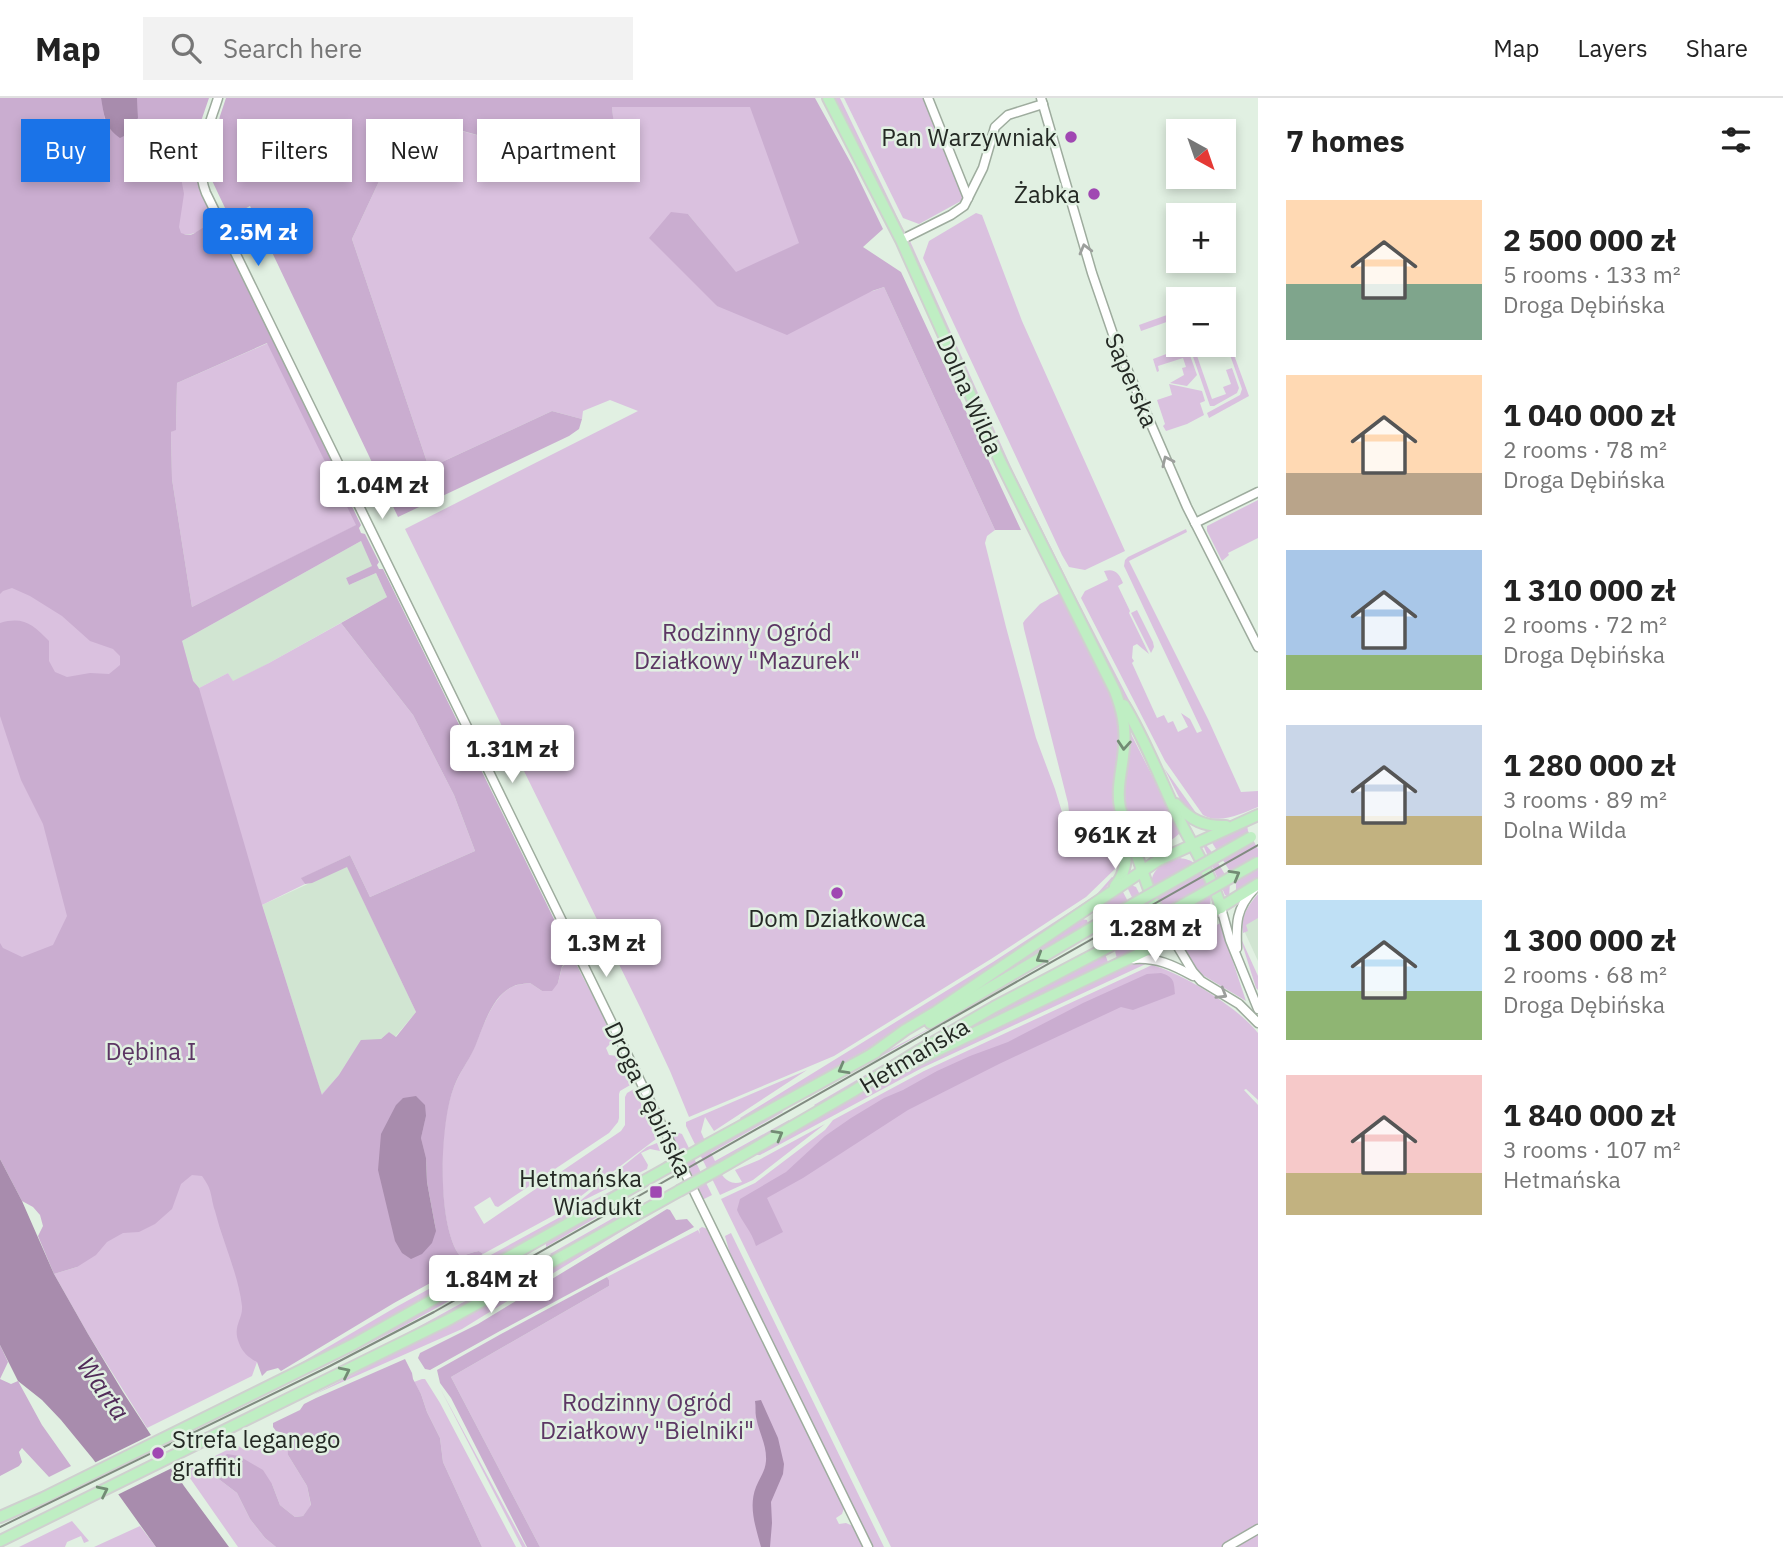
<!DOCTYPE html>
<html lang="en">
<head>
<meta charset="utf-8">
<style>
	body { margin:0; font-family:"IBM Plex Sans",sans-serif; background:#f2f2f2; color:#222; height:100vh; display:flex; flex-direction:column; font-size:26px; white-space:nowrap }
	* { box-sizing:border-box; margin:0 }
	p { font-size:23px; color:#767676 }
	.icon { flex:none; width:38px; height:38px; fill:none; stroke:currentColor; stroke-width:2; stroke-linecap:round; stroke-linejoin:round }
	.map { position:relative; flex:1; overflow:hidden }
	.details { display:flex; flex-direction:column; background:#fff; width:525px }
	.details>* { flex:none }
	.guide { position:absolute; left:21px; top:21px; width:665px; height:63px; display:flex; gap:14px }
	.needle { width:46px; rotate:140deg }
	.buttons { position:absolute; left:1166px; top:21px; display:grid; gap:14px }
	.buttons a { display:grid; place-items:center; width:70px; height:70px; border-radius:0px; background:#fff; box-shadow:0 4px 10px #0003; font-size:35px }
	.price { position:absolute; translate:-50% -60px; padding:0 16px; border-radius:7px; background:#fff; color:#222; font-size:23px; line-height:46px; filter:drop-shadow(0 2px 4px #0008) }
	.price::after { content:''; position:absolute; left:50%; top:42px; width:21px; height:16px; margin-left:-10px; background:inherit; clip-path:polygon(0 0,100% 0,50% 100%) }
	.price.selected { background:#1a73e8; color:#fff }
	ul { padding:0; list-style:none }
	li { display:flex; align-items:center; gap:21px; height:175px; padding:0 28px }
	li span { display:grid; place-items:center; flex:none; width:196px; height:140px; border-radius:0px; color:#555 }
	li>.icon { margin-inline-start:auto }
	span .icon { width:84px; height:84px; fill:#fffc; stroke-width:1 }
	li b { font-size:30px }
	h2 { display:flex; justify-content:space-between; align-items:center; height:84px; padding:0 28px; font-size:30px }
	.chip { padding:0 24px; border-radius:0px; background:#fff; box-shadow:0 4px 10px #0003; font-size:24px; line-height:63px }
	.chip.selected { background:#1a73e8; color:#fff }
	header { display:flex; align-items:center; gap:42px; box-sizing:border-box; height:98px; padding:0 35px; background:#fff; border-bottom:2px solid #e0e0e0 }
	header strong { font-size:33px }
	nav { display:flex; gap:38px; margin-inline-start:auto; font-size:24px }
	.search { width:490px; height:63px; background:#f2f2f2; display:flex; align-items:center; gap:18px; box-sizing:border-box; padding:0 24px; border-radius:0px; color:#767676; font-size:26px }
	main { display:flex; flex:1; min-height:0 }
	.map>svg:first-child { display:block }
	.built { fill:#d1e5d2 }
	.green { fill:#dac1df }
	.forest { fill:#caadd0; fill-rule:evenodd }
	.water { fill:#a88cad }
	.pier { fill:#e1f0e2 }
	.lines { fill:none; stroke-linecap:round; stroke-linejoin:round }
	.minor-casing { stroke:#9eac9e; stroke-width:11 }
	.major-casing { stroke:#cfd0cf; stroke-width:14 }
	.minor { stroke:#fff; stroke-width:8 }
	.major { stroke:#bfeec3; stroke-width:10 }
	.tram { stroke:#818b81; stroke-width:2 }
	.major-bridge-casing { stroke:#cfd0cf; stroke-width:14; stroke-linecap:butt }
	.major-bridge { stroke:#bfeec3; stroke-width:10 }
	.oneway { stroke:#9c9f9c }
	.oneway2 { stroke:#728c74 }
	.poi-dot { fill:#a047b2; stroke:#e1f0e2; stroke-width:2.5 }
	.labels { text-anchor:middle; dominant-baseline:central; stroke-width:5; stroke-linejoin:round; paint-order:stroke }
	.poi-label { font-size:24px; fill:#242924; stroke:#e1f0e2; text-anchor:end }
	.street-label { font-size:24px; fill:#242924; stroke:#e1f0e2 }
	.park-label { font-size:24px; fill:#5c3664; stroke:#e1f0e2 }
	.water-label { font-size:26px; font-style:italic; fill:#512b59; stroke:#e1f0e2 }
</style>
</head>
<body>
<header>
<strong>Map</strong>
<div class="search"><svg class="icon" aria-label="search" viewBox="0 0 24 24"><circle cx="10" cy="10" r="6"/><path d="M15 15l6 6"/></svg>Search here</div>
<nav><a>Map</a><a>Layers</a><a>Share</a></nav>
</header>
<main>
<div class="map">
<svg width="1258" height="1449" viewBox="0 0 1258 1449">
	<rect width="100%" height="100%" fill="#e1f0e2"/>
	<g class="built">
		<path d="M361,443L373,468L346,480L349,487L376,475L387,499L269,565L233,584L228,575L199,590L193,584L182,543Z"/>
		<path d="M347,768L416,914L395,939L389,934L339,977L322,998L262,807Z"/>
		<path d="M1258,805V863L1241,826Z"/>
	</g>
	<g class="green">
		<path d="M0,0H203L193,31L198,32L196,74L199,88L215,123C206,128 194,139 184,136L164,325L182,543L193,583L199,590L228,575L233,583L269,565L341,525L413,617L454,697L475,753L370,799L350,757L302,780L305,786L262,807L321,997L339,977L361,942L441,1013L397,1147L399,1151L257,1264L252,1278L147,1330L88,1236L54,1176L77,1169L0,991Z"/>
		<path d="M833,0H840L905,135L902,134Z"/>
		<path d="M844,0H926L963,98L961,103L919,126L903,120Z"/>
		<path d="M612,9H751L800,145L736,175L688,116L717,208L873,193L884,189L995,432L987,438L985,445L1006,529L1036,640L1055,691L1065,724L1082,744L1084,742L1070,722L1068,705L1024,531L1023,525L1025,522L1040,506L1060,495L1111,595L1119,620L1120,651L1113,699L1114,714L1122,754V764L1118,765L1116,770L1086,799L991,861L834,958L689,1019L670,973L641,911L405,431L638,313L610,302L583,313L582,321L552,313L429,370L352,141L396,47L429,52L432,36L440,27L618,76Z"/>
		<path d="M976,115L982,117L1022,223L1125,453L1085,472L1069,469L1062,457L923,160L929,143Z"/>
		<path d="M910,143L1011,369L1067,482L1065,481L1006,366L908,147Z"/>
		<path d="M1178,213V220L1141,233L1139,227Z"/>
		<path d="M1223,227L1249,298L1209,320L1207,315L1240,297L1242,291L1223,237Z"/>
		<path d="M268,245L357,427L192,509L172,381L171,334L176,331L177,285Z"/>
		<path d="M1191,247H1198L1199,250L1195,252L1212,301L1226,296L1223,289L1231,286L1226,272L1232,270L1239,290L1237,295L1214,308H1210L1190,250Z"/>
		<path d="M1185,249H1187L1197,277L1187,288L1170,285L1184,277L1182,270L1186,269L1183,260L1158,268L1159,273L1157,274L1153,261Z"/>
		<path d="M1169,286L1202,293L1205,303L1200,305L1204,317L1187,326L1166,333L1163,328L1165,326L1157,302L1172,297Z"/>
		<path d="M1258,402V440L1228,455L1229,457L1222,463L1207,433V428Z"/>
		<path d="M1186,431L1187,434L1129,463L1208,621L1241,694L1258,693V709C1242,715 1220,727 1203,717L1165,663L1081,500L1085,493L1108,482L1104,473C1115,470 1119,475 1123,485L1118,488L1130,513L1129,515L1149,556L1137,546L1133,548L1132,560L1134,563L1132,565L1157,620L1164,617L1168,625L1173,623L1178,634L1188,629L1181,615L1190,621L1197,635L1202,633L1124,468L1125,462L1128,459Z"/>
		<path d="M1072,492L1143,629L1129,610L1072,499Z"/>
		<path d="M1137,512L1153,544L1154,549L1151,555L1131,515Z"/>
		<path d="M1131,636L1181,734C1173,742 1152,755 1140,756L1123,705V687Z"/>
		<path d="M1164,670L1199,719L1184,709Z"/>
		<path d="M1247,727L1248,733L1258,751V780L1236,795V783L1211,743Z"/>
		<path d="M1205,746L1211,753L1230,785L1229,799L1225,797L1203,747Z"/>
		<path d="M1180,760C1186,761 1191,762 1195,766C1203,774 1214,794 1210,806C1208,813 1201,816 1195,820C1171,835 1161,810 1153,792C1146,774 1165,762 1180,760Z"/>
		<path d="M1112,779L1115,780L1100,796L880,944L741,1022L740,1020L993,864L1096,797Z"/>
		<path d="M1131,787L1136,789L1160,836L1159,841L1157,842C1145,825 1136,808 1127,789Z"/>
		<path d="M1122,792L1141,829L1152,845L1117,861L1115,853L1095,817L1091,813Z"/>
		<path d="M1258,796V820L1246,827L1248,833L1243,835C1240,820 1248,807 1258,796Z"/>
		<path d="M1082,821L1087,822L1088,826L944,912Z"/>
		<path d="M1220,825L1246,903L1201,876L1194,869L1183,850Z"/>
		<path d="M1239,836L1258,878V892L1256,890Z"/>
		<path d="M1105,856L1108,864L956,938L1008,907Z"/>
		<path d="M573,860L615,941L606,950L609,957L618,958L632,986L620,993L619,996V1020L618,1024L609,1035L498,1109L495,1108L490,1099L474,1109L484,1126L621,1033L625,1027V999L627,995L634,991L649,1022L656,1041L560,1114L483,1156L479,1153C472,1154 467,1157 460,1158C436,1127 439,1024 454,989C459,975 468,964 474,950C483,930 492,897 514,888C519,886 525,886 530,885L542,893L558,885L562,869Z"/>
		<path d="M1138,864H1150L922,970L760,1057H754L889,980L920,964L1130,866Z"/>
		<path d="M1152,867C1182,875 1239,910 1258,935V1002L1246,991L1244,992L1258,1007V1449H891L721,1101L755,1085L825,1032L833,1022L924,973Z"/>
		<path d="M951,919L809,999V995Z"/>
		<path d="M896,959L898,960L849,991L816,1009L814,1007Z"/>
		<path d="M807,972L714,1033L705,1019L701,1034L709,1052L780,1011L783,1014L711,1055L715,1063L789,1022V1024L716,1066C722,1078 727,1088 742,1084L735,1072L759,1062L825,1026L753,1082L720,1097L686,1028V1024Z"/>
		<path d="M679,1035L682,1036L712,1097L702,1102L671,1039Z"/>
		<path d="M657,1045L660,1053L650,1051L641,1055L648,1067L647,1071L576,1106L647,1049Z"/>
		<path d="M643,1077L434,1196L300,1268L299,1266L396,1209L562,1118Z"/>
		<path d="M613,1106L614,1110L613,1107L610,1108L611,1111L546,1149V1143Z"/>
		<path d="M658,1111L462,1231L313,1297L482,1210Z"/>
		<path d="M618,1117L621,1121L553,1158L550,1156L615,1119L617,1122L619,1121Z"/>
		<path d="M702,1129L708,1131L844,1410L842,1416L836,1420L839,1426L846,1425L853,1428L864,1449H540L451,1279L609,1188V1182L607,1179L698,1132L700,1136L699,1131Z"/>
		<path d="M731,1135L884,1449H872L732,1163L725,1138Z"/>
		<path d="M515,1161L519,1164L402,1229L325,1268L277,1290L353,1252Z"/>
		<path d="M524,1171V1174L433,1225L354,1264Z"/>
		<path d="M422,1281H425L440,1305L516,1449H482L443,1364L440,1340L427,1314L421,1296L414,1284Z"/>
		<path d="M440,1290L526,1449H522Z"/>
		<path d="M288,1340V1357L307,1388L311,1408L303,1418L295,1419L280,1407L272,1386L216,1379L237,1395L250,1421L265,1440L276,1449H238L185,1373L237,1347L243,1351H248Z"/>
		<path d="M72,1423L89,1443L84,1445L81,1438L67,1444L65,1449H19Z"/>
		<path d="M140,1428L156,1449H94Z"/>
	</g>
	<g class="forest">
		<path d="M0,0H101L105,23L138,21L137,0H209L198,32L191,31L185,26L177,27L173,31V38L179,51L180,74L184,96L179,129L181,135C191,139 193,136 201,131C205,128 211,126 215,123L346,391L344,392L361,427L359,430L361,435L365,436L379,464L377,467L379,471H383L573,860L562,868L558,885L552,893H542L530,885C525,886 518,886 514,888C491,897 483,931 474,951C468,964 459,975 454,989C440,1024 436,1127 460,1158C467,1157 472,1154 479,1153L483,1156L394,1205L281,1273L278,1270L267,1273L262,1278L257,1264C249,1260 242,1254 239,1245C232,1228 243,1222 242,1208C238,1175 223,1145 215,1113C210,1097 213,1093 202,1078L192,1077L181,1086L172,1111L155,1126L139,1134L123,1135L107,1144L96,1157L77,1169L54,1176L38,1138L43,1128L40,1117L33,1109L22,1103L0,1061V845L3,850L22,859L53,847L67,818L43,726L21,682L0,618V525C24,518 33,527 49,543V563L55,574L67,579L90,575L109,576L120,567V558L113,551L90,543L62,518L30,498L12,490L3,493L0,496ZM267,245L356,427L192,509L172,381L171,334L176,332L177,285ZM361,443L372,468L346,480L349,487L376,475L387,499L341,525L413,617L454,697L475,753L370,799L350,757L301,780L305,786L312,785L347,769L416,914L396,939L389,934L381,941L361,942L339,977L322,997L262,807L199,590L193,583L182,543ZM403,1000L426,1018L421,1040L426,1060L427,1084L436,1133Z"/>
		<path d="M226,0H815L852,67L883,131L863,149L901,174L1021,432H995L884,189L872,193L787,237L717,208L649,140L671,114L688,116L736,174L799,145L750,9H612L619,76L441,27L432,36L417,34L414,50L396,47L352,141L429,370L552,313L582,321L579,331L569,338L398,419L250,108L239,114L226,112L207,72L220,18Z"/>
		<path d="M1161,875C1174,879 1174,883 1175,896L1133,912L1121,909L999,966L908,1012L803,1080L767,1100L783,1134L756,1148C751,1132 743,1126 737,1112L740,1101L786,1074L825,1038L851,1020L884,1000L903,992L937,973L970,958L1008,944L1083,905L1147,876Z"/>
		<path d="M667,1111L670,1112L676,1122L687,1121L694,1129L500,1233L430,1272L425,1271L418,1260L420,1255L478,1226Z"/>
		<path d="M607,1179L609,1182V1188L451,1279L540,1449H527L451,1300L440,1285L437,1272L501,1236Z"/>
		<path d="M0,1247L8,1264L0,1281L11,1286L18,1283L42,1327L71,1368L49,1379L22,1350L19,1354L22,1364L19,1368L0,1378Z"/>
		<path d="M405,1261L412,1275L413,1281L421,1296L427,1314L440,1340L443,1364L482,1449H276L265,1440L250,1421L237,1395L216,1379L215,1368L227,1356L239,1358L263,1372L272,1386L280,1407L295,1419L303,1418L311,1407L307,1388L288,1357L287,1336L276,1333L273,1329V1325L300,1312L304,1306L316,1300Z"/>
	</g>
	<g class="water">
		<path d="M101,0H137L138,20L130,35L120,40C105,30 104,17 101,0Z"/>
		<path d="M416,998L425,1007L426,1018L421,1040L426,1060L427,1084L436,1133L432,1145L422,1156L411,1161L402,1155L395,1143L378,1072L381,1036L396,1007L403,1000Z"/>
		<path d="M0,1061L22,1103L54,1176L88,1236L123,1294L184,1388L229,1449H156L93,1361L61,1322L42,1302L18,1283L0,1247Z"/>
		<path d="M761,1302L778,1340L784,1366L783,1376L771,1404L772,1425L770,1449H761C756,1430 748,1409 756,1389C760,1379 765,1374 766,1363C767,1347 759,1335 756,1319C755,1314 756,1308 755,1303Z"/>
	</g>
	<path class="pier" d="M155,1335L176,1368L115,1398L92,1366Z"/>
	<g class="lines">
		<defs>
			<g id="minor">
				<path d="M218,0C208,32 193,62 206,95L868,1449"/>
				<path d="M928,0L968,100"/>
				<path d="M1041,0L1092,175L1117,248L1187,409L1258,549"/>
				<path d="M901,142L951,117L964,108L983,70L995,29L1008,17L1043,6"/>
				<path d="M1195,425L1258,394"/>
				<path d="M1221,810L1230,842L1258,911"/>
				<path d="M1172,839L1193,874L1201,883L1239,906L1258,925"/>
				<path d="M1237,850C1236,825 1236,811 1254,791"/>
				<path d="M1133,861C1156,859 1173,867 1193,878"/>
				<path d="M1227,1449L1258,1431"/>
			</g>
			<g id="major">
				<path d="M828,0L901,142L1000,363L1115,593C1122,612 1126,628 1124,648C1123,669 1116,689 1120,710L1153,803L1172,839"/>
				<path d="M1124,607C1146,643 1161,683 1179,721C1194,751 1212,778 1221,810"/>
				<path d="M1176,706C1190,722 1205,729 1226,728"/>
				<path d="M1115,788C1128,773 1126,756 1126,737"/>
				<path d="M930,925L1100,825"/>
				<path d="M872,956L905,932L937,913L1157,763L1258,717"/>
				<path d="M903,969L1168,842L1258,786"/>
				<path d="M707,1047L876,954"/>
				<path d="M719,1071L852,994L920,952L994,909L1112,847"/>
				<path d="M0,1419L43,1400L354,1246L667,1070"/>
				<path d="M0,1443L450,1221L679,1093"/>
			</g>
		</defs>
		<use href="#minor" class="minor-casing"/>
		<use href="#major" class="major-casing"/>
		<use href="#minor" class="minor"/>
		<use href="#major" class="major"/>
		<path class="tram" d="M0,1429L330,1268L434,1214L1258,747"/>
		<defs>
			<g id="major-bridge">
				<path d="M1100,825L1251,739"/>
				<path d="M1112,847L1258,764"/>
				<path d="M667,1070L707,1047"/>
				<path d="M679,1093L719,1071"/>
			</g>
		</defs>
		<use href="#major-bridge" class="major-bridge-casing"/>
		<use href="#major-bridge" class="major-bridge"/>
	</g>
	<defs><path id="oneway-chevron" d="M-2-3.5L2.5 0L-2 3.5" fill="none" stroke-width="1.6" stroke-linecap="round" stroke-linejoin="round" transform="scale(1.75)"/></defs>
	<g class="oneway">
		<use href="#oneway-chevron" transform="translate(1085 151) rotate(-105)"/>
		<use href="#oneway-chevron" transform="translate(1167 363) rotate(-115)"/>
		<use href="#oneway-chevron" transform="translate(1222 896) rotate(31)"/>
	</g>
	<g class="oneway2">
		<use href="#oneway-chevron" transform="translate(1124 647) rotate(94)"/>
		<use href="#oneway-chevron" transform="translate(1235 777) rotate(-30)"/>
		<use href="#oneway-chevron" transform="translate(1041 860) rotate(148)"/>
		<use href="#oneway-chevron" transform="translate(843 971) rotate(151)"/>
		<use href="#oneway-chevron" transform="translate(778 1037) rotate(-30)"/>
		<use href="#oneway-chevron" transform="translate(345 1274) rotate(-26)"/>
		<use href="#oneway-chevron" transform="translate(103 1393) rotate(-26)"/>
	</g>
	<g class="poi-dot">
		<circle cx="1071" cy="39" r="7"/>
		<circle cx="1094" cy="96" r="7"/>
		<circle cx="837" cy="795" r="7"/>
		<rect x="649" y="1087" width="14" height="14" rx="3.5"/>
		<circle cx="158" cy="1355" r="7"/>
	</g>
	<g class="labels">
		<g class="poi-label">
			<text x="1057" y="39">Pan Warzywniak</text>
			<text x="1080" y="96">Żabka</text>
			<text x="837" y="820" text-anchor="middle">Dom Działkowca</text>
			<text x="642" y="1080">Hetmańska<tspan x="642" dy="28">Wiadukt</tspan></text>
			<text x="172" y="1341" text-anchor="start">Strefa leganego<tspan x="172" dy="28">graffiti</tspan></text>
		</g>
		<g class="street-label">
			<text transform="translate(1132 282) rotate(67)">Saperska</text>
			<text transform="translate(970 297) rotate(66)">Dolna Wilda</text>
			<text transform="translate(914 957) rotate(-31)">Hetmańska</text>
			<text transform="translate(649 1001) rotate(64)">Droga Dębińska</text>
		</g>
		<g class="park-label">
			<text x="747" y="534">Rodzinny Ogród<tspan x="747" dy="28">Działkowy "Mazurek"</tspan></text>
			<text x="151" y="953">Dębina I</text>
			<text x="647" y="1304">Rodzinny Ogród<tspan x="647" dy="28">Działkowy "Bielniki"</tspan></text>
		</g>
		<g class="water-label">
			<text transform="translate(104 1290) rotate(55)">Warta</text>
		</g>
	</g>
</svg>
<div class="buttons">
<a><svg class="needle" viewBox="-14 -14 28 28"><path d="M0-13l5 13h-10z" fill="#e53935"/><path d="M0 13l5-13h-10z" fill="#767676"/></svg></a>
<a>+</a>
<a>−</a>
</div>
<b class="price selected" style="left:258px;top:170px">2.5M zł</b>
<b class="price" style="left:382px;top:423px">1.04M zł</b>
<b class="price" style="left:512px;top:687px">1.31M zł</b>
<b class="price" style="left:1115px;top:773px">961K zł</b>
<b class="price" style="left:1155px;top:866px">1.28M zł</b>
<b class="price" style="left:606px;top:881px">1.3M zł</b>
<b class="price" style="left:491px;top:1217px">1.84M zł</b>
<div class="guide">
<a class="chip selected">Buy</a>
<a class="chip">Rent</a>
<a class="chip">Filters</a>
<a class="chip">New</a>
<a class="chip">Apartment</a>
</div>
</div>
<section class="details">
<h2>7 homes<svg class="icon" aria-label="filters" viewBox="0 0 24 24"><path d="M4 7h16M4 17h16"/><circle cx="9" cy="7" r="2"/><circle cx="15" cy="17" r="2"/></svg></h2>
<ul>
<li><span style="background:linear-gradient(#ffd9b3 60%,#7fa58c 0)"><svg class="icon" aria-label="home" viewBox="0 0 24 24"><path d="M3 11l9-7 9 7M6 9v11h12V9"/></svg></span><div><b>2 500 000 zł</b><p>5 rooms · 133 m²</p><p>Droga Dębińska</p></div></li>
<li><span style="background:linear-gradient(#ffd9b3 70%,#b9a48a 0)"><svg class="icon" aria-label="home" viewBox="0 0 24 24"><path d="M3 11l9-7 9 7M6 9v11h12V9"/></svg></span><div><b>1 040 000 zł</b><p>2 rooms · 78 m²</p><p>Droga Dębińska</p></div></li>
<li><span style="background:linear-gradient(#a9c7e8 75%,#8fb573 0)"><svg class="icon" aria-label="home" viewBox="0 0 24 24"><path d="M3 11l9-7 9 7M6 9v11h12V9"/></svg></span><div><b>1 310 000 zł</b><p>2 rooms · 72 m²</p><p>Droga Dębińska</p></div></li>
<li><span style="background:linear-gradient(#c9d6e8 65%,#c2b280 0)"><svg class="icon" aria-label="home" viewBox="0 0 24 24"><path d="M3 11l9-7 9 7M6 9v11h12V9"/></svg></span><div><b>1 280 000 zł</b><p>3 rooms · 89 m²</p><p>Dolna Wilda</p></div></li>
<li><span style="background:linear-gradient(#bfe0f5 65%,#8fb573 0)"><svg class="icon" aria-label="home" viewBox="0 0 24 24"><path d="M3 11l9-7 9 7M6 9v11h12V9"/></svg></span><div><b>1 300 000 zł</b><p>2 rooms · 68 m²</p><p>Droga Dębińska</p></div></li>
<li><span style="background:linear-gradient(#f6c9c9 70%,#c2b280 0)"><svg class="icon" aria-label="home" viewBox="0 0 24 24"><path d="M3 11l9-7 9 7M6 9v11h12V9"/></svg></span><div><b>1 840 000 zł</b><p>3 rooms · 107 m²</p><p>Hetmańska</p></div></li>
</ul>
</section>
</main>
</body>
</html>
